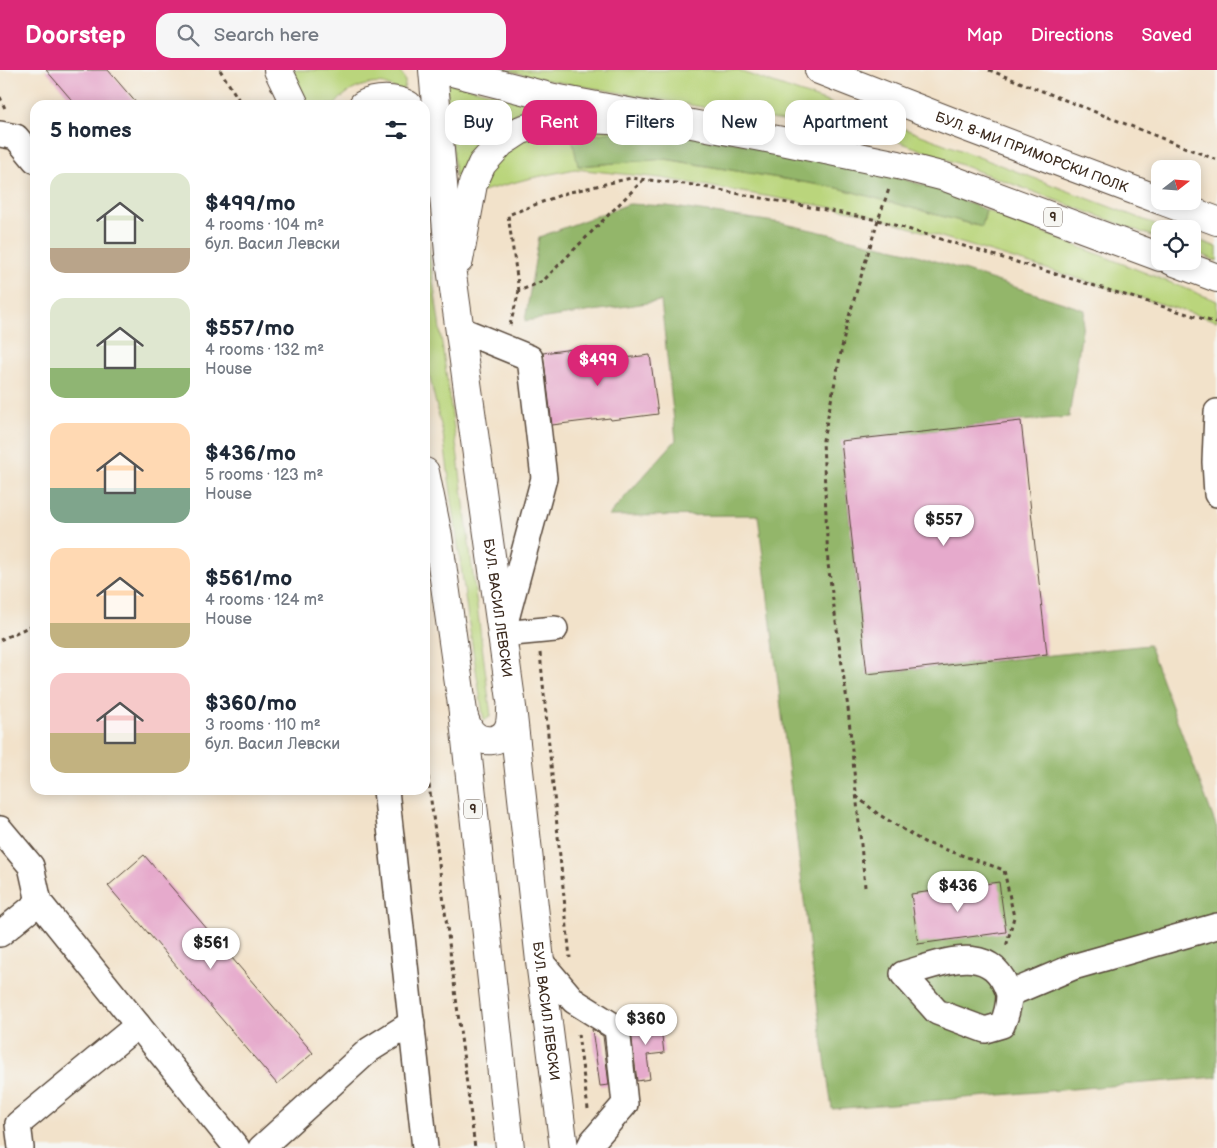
<!DOCTYPE html>
<html lang="en">
<head>
<meta charset="utf-8">
<style>
	body { margin:0; font-family:"Balsamiq Sans",sans-serif; background:#f6f6f7; color:#1f2937; height:100vh; display:flex; flex-direction:column; font-size:19px; white-space:nowrap }
	* { box-sizing:border-box; margin:0 }
	p { font-size:16px; color:#747a83 }
	.icon { flex:none; width:28px; height:28px; fill:none; stroke:currentColor; stroke-width:2; stroke-linecap:round; stroke-linejoin:round }
	.map { position:relative; flex:1; overflow:hidden }
	.sheet { position:absolute; left:30px; top:30px; width:400px; height:695px; display:flex; flex-direction:column; background:#fff; border-radius:15px; box-shadow:0 2px 12px #0003 }
	.sheet>* { flex:none }
	.top-card { position:absolute; left:445px; top:30px; width:475px; height:45px; display:flex; gap:10px }
	.needle { width:32px; rotate:73deg }
	.tools { position:absolute; left:1151px; top:90px; display:grid; gap:10px }
	.tools a { display:grid; place-items:center; width:50px; height:50px; border-radius:10px; background:#fff; box-shadow:0 2px 12px #0003; font-size:25px }
	.price { position:absolute; translate:-50% -42px; padding:0 11px; border-radius:18px; background:#fff; color:#222; font-size:16px; line-height:32px; filter:drop-shadow(0 1px 2px #0008) }
	.price::after { content:''; position:absolute; left:50%; top:30px; width:15px; height:11px; margin-left:-8px; background:inherit; clip-path:polygon(0 0,100% 0,50% 100%) }
	.price.active { background:#db2777; color:#fff }
	ul { padding:0; list-style:none }
	li { display:flex; align-items:center; gap:15px; height:125px; padding:0 20px }
	li span { display:grid; place-items:center; flex:none; width:140px; height:100px; border-radius:15px; color:#555 }
	li>.icon { margin-inline-start:auto }
	span .icon { width:60px; height:60px; fill:#fffc; stroke-width:1 }
	li b { font-size:21px }
	h2 { display:flex; justify-content:space-between; align-items:center; height:60px; padding:0 20px; font-size:21px }
	.pill { padding:0 18px; border-radius:15px; background:#fff; box-shadow:0 2px 12px #0003; font-size:18px; line-height:45px }
	.pill.active { background:#db2777; color:#fff }
	header { display:flex; align-items:center; gap:30px; box-sizing:border-box; height:70px; padding:0 25px; background:#db2777; color:#fff }
	header strong { font-size:24px }
	nav { display:flex; gap:28px; margin-inline-start:auto; font-size:18px }
	.search { width:350px; height:45px; background:#f6f6f7; display:flex; align-items:center; gap:12px; box-sizing:border-box; padding:0 18px; border-radius:15px; color:#747a83; font-size:19px }
	.map>svg:first-child { display:block }
	.green { fill:#bad57b; stroke:#7a804c }
	.forest { fill:#93b66b; stroke:#677044 }
	.building { fill:#e6aacc }
	.lines { fill:none; stroke-linecap:round; stroke-linejoin:round }
	.minor-casing { stroke:#564638; stroke-width:28 }
	.major-casing { stroke:#564638; stroke-width:30 }
	.highway-casing { stroke:#564638; stroke-width:30 }
	.path { stroke:#564638; stroke-width:3; stroke-dasharray:4 4; stroke-linecap:butt }
	.minor { stroke:#fff; stroke-width:25 }
	.major { stroke:#fff; stroke-width:28 }
	.highway { stroke:#fff; stroke-width:28 }
	.labels { text-anchor:middle; dominant-baseline:central; stroke-width:4.5; stroke-linejoin:round; paint-order:stroke }
	.shield { fill:#f6f6f2; stroke:#73675e; stroke-width:1 }
	.shield-label { font-size:12px; font-weight:bold; fill:#3b2a1e }
	.street-label { font-size:14px; fill:#3b2a1e; stroke:#f6f6f2 }
</style>
</head>
<body>
<header>
<strong>Doorstep</strong>
<div class="search"><svg class="icon" aria-label="search" viewBox="0 0 24 24"><circle cx="10" cy="10" r="6"/><path d="M15 15l6 6"/></svg>Search here</div>
<nav><a>Map</a><a>Directions</a><a>Saved</a></nav>
</header>
<div class="map">
<svg width="1217" height="1078" viewBox="0 0 1217 1078">
	<rect width="100%" height="100%" fill="#f6f6f2"/>
	<filter id="ink" filterUnits="userSpaceOnUse"><feTurbulence type="fractalNoise" baseFrequency=".02" numOctaves="2"/><feDisplacementMap in="SourceGraphic" scale="10" xChannelSelector="R" yChannelSelector="G"/><feConvolveMatrix kernelMatrix="1 2 1 2 8 2 1 2 1" color-interpolation-filters="sRGB"/></filter>
	<filter id="wash" filterUnits="userSpaceOnUse"><feTurbulence type="fractalNoise" baseFrequency=".0096" numOctaves="4" result="noise"/><feDisplacementMap in="SourceGraphic" scale="20" xChannelSelector="R" yChannelSelector="G"/><feGaussianBlur stdDeviation="1.12" result="paint"/><feColorMatrix in="noise" values="0 0 0 0 0 0 0 0 0 0 0 0 0 0 0 0 0 1.4 0 .05"/><feComposite in="paint" operator="in"/></filter>
	<g filter="url(#wash)">
		<rect width="100%" height="100%" fill="#f2e2ca"/>
		<g class="green">
			<path d="M287,0H396C405,4 408,14 402,21C396,19 390,16 384,14C367,11 344,21 335,35H306Z"/>
			<path d="M505,0H736L905,59L1168,159H1160V169L897,71L547,10Z"/>
			<path d="M446,12L540,35L524,39L503,51L465,93L456,114Z"/>
			<path d="M540,58L625,60L578,96L664,89L838,118L982,157L986,140L1217,231V251L863,143L661,108L575,99L527,109L479,122L488,97Z"/>
			<path d="M425,154L458,387L491,646L484,651L468,548L443,364L425,287Z"/>
			<path d="M1193,168L1217,177V191L1193,181Z"/>
		</g>
		<g class="forest">
			<path d="M625,60L715,68L850,93L933,118L986,140L982,157L838,118L666,89L578,96L572,68Z"/>
			<path d="M629,134L667,136L781,153L908,182L1085,240L1069,347L1021,351L841,371L867,604L1149,575L1217,758V1007L832,1039L812,897L758,445L608,446L676,370L661,231L525,251L539,167Z"/>
		</g>
		<g id="blocks">
			<g class="building">
				<path d="M46,0H108L138,35H76Z"/>
				<path d="M588,277L590,292L650,285L658,344L611,350L610,348L552,355L543,283Z"/>
				<path d="M1021,351L1047,584L867,604L841,371Z"/>
				<path d="M144,785L313,983L277,1014L108,816Z"/>
				<path d="M999,812L1006,862L918,874L911,824Z"/>
				<path d="M660,950L664,983L647,985L650,1009L637,1011L630,954Z"/>
				<path d="M592,959L603,966L609,1015L600,1016Z"/>
			</g>
		</g>
	</g>
	<g filter="url(#ink)">
		<use href="#blocks" fill-opacity="0" stroke="#564638" stroke-width="1"/>
		<g class="lines">
			<defs>
				<g id="minor">
					<path d="M0,64L16,67L35,90"/>
					<path d="M459,259L530,288L544,408L502,564L555,559"/>
					<path d="M1217,342L1215,392L1217,424"/>
					<path d="M386,720L425,1078"/>
					<path d="M0,759L31,796L39,832L237,1078"/>
					<path d="M0,864L39,832"/>
					<path d="M540,891L574,931L617,958L625,1034L592,1072L589,1078"/>
					<path d="M1009,924C1009,936 1007,944 1002,955L985,960L937,942L903,904C943,893 992,869 1009,924L1073,897L1217,856"/>
					<path d="M21,1078L18,1054L138,955"/>
					<path d="M261,1078L369,980L412,953"/>
				</g>
				<g id="major">
					<path d="M444,0L554,28L777,70L898,95L945,107L1160,187"/>
					<path id="s1" d="M819,0L963,56L1160,130"/>
					<path d="M1163,131L1217,151"/>
					<path d="M1172,191L1217,208"/>
				</g>
				<g id="highway">
					<path d="M278,0L295,35"/>
					<path id="s2" d="M433,0L449,183L512,637L540,891L564,1078"/>
					<path d="M363,35C376,28 395,28 408,35"/>
					<path d="M459,190L473,114L482,94L501,73L521,60L562,48L681,53"/>
					<path d="M425,402L438,466L463,642L510,1078"/>
					<path d="M463,644C465,650 467,657 471,662C481,674 501,673 508,659C511,653 511,646 511,639"/>
				</g>
			</defs>
			<use href="#minor" class="minor-casing"/>
			<use href="#major" class="major-casing"/>
			<use href="#highway" class="highway-casing"/>
			<g class="path">
				<path d="M220,0L242,35"/>
				<path d="M989,0L1217,90"/>
				<path d="M0,27L6,41"/>
				<path d="M519,221L508,145L566,123L631,108L693,115L878,150L1217,253"/>
				<path d="M510,255L519,221L543,211L644,109"/>
				<path d="M0,570L35,554"/>
				<path d="M540,583L570,888"/>
				<path d="M425,683L475,1078"/>
				<path d="M856,726L878,744L924,772L1004,800L1014,847L1006,877"/>
				<path d="M865,817L848,638L828,494L823,370L847,253L878,150L889,119"/>
				<path d="M578,964L588,1039"/>
			</g>
			<use href="#minor" class="minor"/>
			<use href="#major" class="major"/>
			<use href="#highway" class="highway"/>
		</g>
	</g>
	<g class="labels">
		<g class="shield">
			<rect x="1044" y="137.5" width="18" height="19" rx="4"/>
			<rect x="464" y="729.5" width="18" height="19" rx="4"/>
		</g>
		<g class="shield-label">
			<text x="1053" y="147">9</text>
			<text x="473" y="739">9</text>
		</g>
		<g class="street-label">
			<text stroke="none"><textPath href="#s1" startOffset="228">БУЛ. 8-МИ ПРИМОРСКИ ПОЛК</textPath></text>
			<text stroke="none"><textPath href="#s2" startOffset="542">БУЛ. ВАСИЛ ЛЕВСКИ</textPath></text>
			<text stroke="none"><textPath href="#s2" startOffset="948">БУЛ. ВАСИЛ ЛЕВСКИ</textPath></text>
		</g>
	</g>
</svg>
<div class="tools">
<a><svg class="needle" viewBox="-14 -14 28 28"><path d="M0-13l5 13h-10z" fill="#e53935"/><path d="M0 13l5-13h-10z" fill="#747a83"/></svg></a>
<a><svg class="icon" aria-label="locate" viewBox="0 0 24 24"><circle cx="12" cy="12" r="6"/><path d="M12 2v4M12 18v4M2 12h4M18 12h4"/></svg></a>
</div>
<b class="price active" style="left:598px;top:317px">$499</b>
<b class="price" style="left:944px;top:477px">$557</b>
<b class="price" style="left:958px;top:843px">$436</b>
<b class="price" style="left:211px;top:900px">$561</b>
<b class="price" style="left:646px;top:976px">$360</b>
<div class="top-card">
<a class="pill">Buy</a>
<a class="pill active">Rent</a>
<a class="pill">Filters</a>
<a class="pill">New</a>
<a class="pill">Apartment</a>
</div>
<section class="sheet">
<h2>5 homes<svg class="icon" aria-label="filters" viewBox="0 0 24 24"><path d="M4 7h16M4 17h16"/><circle cx="9" cy="7" r="2"/><circle cx="15" cy="17" r="2"/></svg></h2>
<ul>
<li><span style="background:linear-gradient(#dfe7d0 75%,#b9a48a 0)"><svg class="icon" aria-label="home" viewBox="0 0 24 24"><path d="M3 11l9-7 9 7M6 9v11h12V9"/></svg></span><div><b>$499/mo</b><p>4 rooms · 104 m²</p><p>бул. Васил Левски</p></div></li>
<li><span style="background:linear-gradient(#dfe7d0 70%,#8fb573 0)"><svg class="icon" aria-label="home" viewBox="0 0 24 24"><path d="M3 11l9-7 9 7M6 9v11h12V9"/></svg></span><div><b>$557/mo</b><p>4 rooms · 132 m²</p><p>House</p></div></li>
<li><span style="background:linear-gradient(#ffd9b3 65%,#7fa58c 0)"><svg class="icon" aria-label="home" viewBox="0 0 24 24"><path d="M3 11l9-7 9 7M6 9v11h12V9"/></svg></span><div><b>$436/mo</b><p>5 rooms · 123 m²</p><p>House</p></div></li>
<li><span style="background:linear-gradient(#ffd9b3 75%,#c2b280 0)"><svg class="icon" aria-label="home" viewBox="0 0 24 24"><path d="M3 11l9-7 9 7M6 9v11h12V9"/></svg></span><div><b>$561/mo</b><p>4 rooms · 124 m²</p><p>House</p></div></li>
<li><span style="background:linear-gradient(#f6c9c9 60%,#c2b280 0)"><svg class="icon" aria-label="home" viewBox="0 0 24 24"><path d="M3 11l9-7 9 7M6 9v11h12V9"/></svg></span><div><b>$360/mo</b><p>3 rooms · 110 m²</p><p>бул. Васил Левски</p></div></li>
</ul>
</section>
</div>
</body>
</html>
